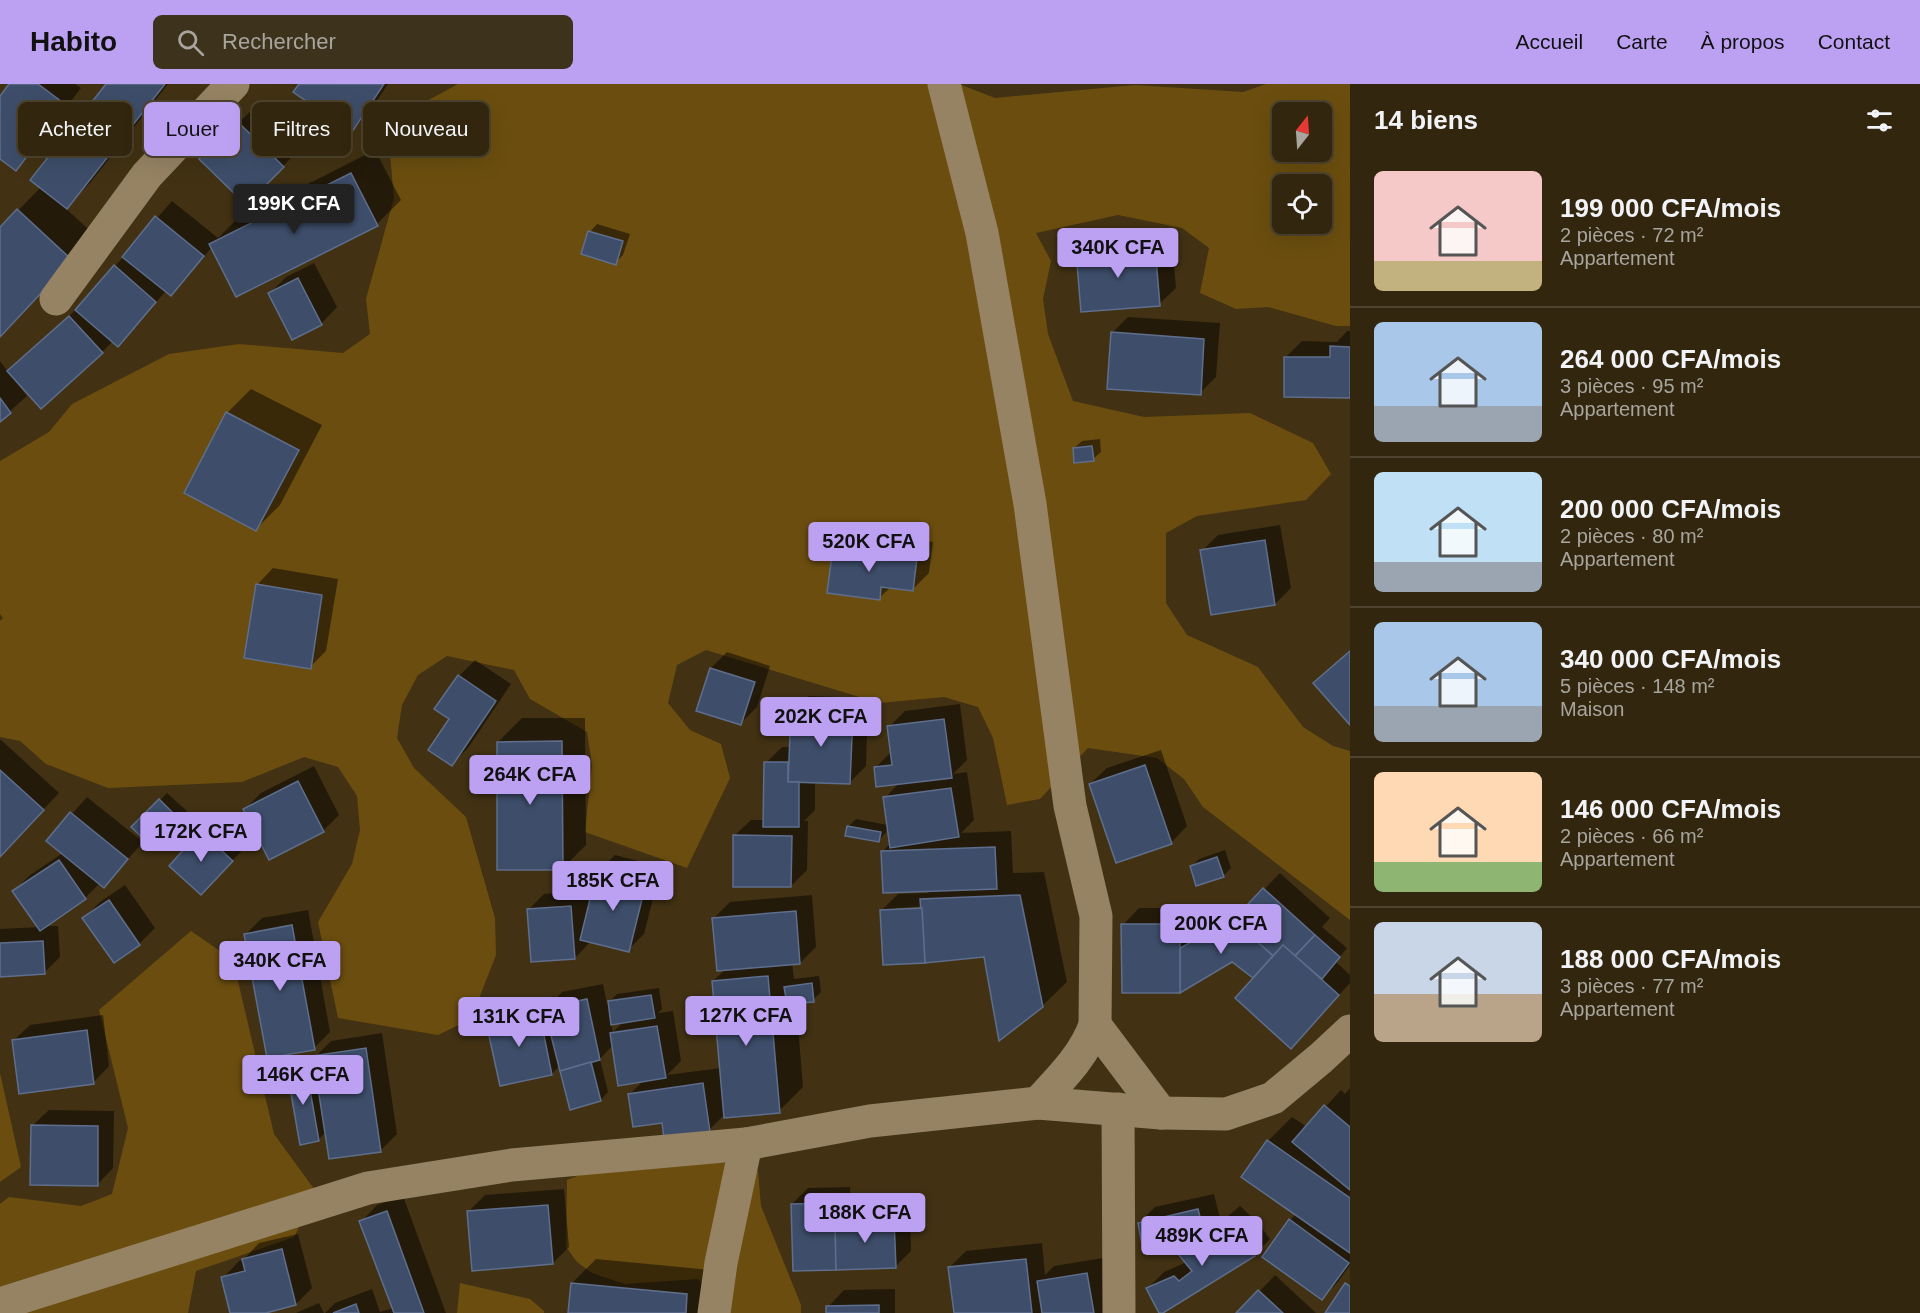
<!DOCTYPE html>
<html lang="fr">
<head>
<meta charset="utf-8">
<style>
	body { margin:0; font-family:Helvetica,sans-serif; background:#3d321c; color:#f1f3f6; height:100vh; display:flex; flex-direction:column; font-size:22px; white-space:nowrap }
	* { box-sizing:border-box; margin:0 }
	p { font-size:20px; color:#a8a59e }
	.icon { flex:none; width:33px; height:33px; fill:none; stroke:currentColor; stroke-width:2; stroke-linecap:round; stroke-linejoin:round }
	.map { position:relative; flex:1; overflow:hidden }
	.side { display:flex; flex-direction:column; background:#32260e; width:570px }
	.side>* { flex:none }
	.hud { position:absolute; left:18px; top:18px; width:570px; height:54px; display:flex; gap:12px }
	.needle { width:39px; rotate:17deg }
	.fabs { position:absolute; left:1272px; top:18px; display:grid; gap:12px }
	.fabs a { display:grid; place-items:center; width:60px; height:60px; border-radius:9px; background:#32260e; box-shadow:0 6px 24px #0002,0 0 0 2px #4d432e; font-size:30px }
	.price { position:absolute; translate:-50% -51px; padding:0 14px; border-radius:6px; background:#bca0f2; color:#111; font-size:20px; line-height:39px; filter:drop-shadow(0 2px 3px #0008) }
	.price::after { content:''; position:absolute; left:50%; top:36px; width:18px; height:14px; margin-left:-9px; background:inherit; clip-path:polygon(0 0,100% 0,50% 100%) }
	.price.selected { background:#222; color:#fff }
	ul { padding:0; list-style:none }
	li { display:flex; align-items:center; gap:18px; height:150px; padding:0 24px }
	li+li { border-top:2px solid #4d432e }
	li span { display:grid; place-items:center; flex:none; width:168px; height:120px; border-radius:9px; color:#555 }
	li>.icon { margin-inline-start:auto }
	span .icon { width:72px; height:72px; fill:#fffc; stroke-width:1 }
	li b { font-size:26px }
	h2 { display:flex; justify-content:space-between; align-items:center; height:72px; padding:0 24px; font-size:26px }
	.tag { padding:0 21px; border-radius:9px; background:#32260e; box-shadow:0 6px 24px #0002,0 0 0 2px #4d432e; font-size:21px; line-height:54px }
	.tag.selected { background:#bca0f2; color:#111 }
	header { display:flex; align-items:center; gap:36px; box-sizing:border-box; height:84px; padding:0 30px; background:#bca0f2; color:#111 }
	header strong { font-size:28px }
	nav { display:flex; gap:33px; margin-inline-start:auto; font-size:21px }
	.search { width:420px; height:54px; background:#3d321c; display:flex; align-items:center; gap:15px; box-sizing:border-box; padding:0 21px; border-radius:9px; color:#a8a59e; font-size:22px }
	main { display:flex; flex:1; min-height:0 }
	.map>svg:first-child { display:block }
	.green { fill:#6b4e0f; fill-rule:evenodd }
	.shadow { fill:#0007; fill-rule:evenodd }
	.building { fill:#3e4e6a; stroke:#5e6e8c; stroke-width:1.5 }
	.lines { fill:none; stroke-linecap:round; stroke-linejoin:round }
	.minor { stroke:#958363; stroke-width:33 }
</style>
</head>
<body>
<header>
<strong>Habito</strong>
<div class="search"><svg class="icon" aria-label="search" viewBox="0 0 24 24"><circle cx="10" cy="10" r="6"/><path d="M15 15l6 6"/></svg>Rechercher</div>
<nav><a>Accueil</a><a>Carte</a><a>À propos</a><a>Contact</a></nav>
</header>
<main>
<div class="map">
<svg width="1350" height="1229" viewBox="0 0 1350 1229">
	<rect width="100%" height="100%" fill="#423213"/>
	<g class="green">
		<path d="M458,0H959L995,14L1135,1L1243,8L1266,0H1350V242H1336L1268,223L1236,225L1200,209L1209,164L1182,144L1118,131L1036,149L1051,177L1043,215L1048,250L1073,317L1144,333L1250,329L1313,359L1331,390L1306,416L1197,432L1166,449V519L1187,551L1258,583L1303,643L1333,662L1350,667V836L1203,723L1184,695L1157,674L1088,664L1040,715L1007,721L993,654L978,623L944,613L879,619L706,566L677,581L668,619L690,646L721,660L730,694L687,784L585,748L592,681L587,648L530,615L514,586L447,572L418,591L402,621L397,654L414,684L466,733L495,834L496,871L471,935L438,951L338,934L318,838L352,780L360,746L357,712L338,683L304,673L242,698L108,704L46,680L20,657L0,653V537L3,534L0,530V377L49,348L72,320L169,270L239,260L343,269L370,250L366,215L394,114L388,49L414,24ZM1282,28H1322V68H1282ZM1282,100H1322V140H1282Z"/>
		<path d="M191,847L233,876L274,1050L317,1109L294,1153L196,1187L188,1229H0V1120L9,1113L81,1122L112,1110L128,1044L99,926Z"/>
		<path d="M0,989L21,1083L0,1098Z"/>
		<path d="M704,1074L758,1087L761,1122L801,1221V1229H709L711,1206L698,1195L625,1200L592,1189L577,1178L566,1163L567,1096L613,1078Z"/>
		<path d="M460,1199L530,1215L544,1227V1229H457Z"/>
	</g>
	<g class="shadow">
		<path d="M11,0H75L81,4L32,69L15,85L0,73V15Z"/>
		<path d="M108,0H168L90,99L65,124L95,151L0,252V145L41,103Z"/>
		<path d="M300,0H388L368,30L352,46Z"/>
		<path d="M255,23L299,66L246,119L201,75Z"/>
		<path d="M375,66L401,116L377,140L212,163L187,194L171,210L166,207L118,261L113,257L102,268L17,295L15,297L27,312L0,336V277L8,288L83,219L172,117L218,154L235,137Z"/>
		<path d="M597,140L630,150L623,171L615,179L590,148Z"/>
		<path d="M1171,146L1176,204L1159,220L1077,168L1094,152Z"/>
		<path d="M314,179L337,223L321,240L270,209L286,193Z"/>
		<path d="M1128,233L1220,239L1216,293L1200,309L1112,249Z"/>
		<path d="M1347,247H1350V313L1286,273L1302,257L1337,258Z"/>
		<path d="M251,305L322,341L280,421L256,445L227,329Z"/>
		<path d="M1100,355L1101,368L1093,375L1074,364L1082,357Z"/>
		<path d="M1280,441L1291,504L1275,520L1202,467L1218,451Z"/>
		<path d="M850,448L933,458L929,489L913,505L891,503L879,514L834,464Z"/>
		<path d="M273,484L338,495L326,567L310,583L257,501Z"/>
		<path d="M1350,566V639L1315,599Z"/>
		<path d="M727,568L770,582L757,623L741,639L711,584Z"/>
		<path d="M475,576L511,600L468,664L452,680L451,635L459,592Z"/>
		<path d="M809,612L868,614L866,682L850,698L815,697V726L804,737H808L807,786L791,802L734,752L751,736H765L766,679L782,663H790L792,628Z"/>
		<path d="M960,620L967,676L953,690L967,688L974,736L961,749L1011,747L1013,789L1044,788L1067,898L1042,922L985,872L881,827L898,810L928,809L932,805L882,768L891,759L885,714L899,699L875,684L892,667L889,643L905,627ZM928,822V825L896,827V824Z"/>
		<path d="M522,634H585L586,761L562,785L498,658Z"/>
		<path d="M0,655L59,709L0,771Z"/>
		<path d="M1161,666L1187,742L1171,759L1090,700L1107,684Z"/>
		<path d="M314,682L339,731L323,747L245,725L261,709Z"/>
		<path d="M167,709L187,727L153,762L133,743Z"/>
		<path d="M87,713L143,758L104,802L100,799L85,814L44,842H58L60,873L44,889L0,891V845L39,843L14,807L30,791L63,769L48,757Z"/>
		<path d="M217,732L248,760L217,793L201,748Z"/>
		<path d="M856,735L888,741L886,748L879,756L848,743Z"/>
		<path d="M1225,766L1231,784L1223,792L1191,783L1199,775Z"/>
		<path d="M615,771L661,783L644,850L628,866L591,857L575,874L528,826L544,810L587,806L589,825L598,788Z"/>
		<path d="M1280,789L1330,834L1322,843L1347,864L1336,878L1350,891V899L1307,946L1255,894L1232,876L1180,908L1123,841L1139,824H1196L1195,849L1249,821Z"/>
		<path d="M125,801L155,844L139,860L84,834L100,818Z"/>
		<path d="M812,811L816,863L800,879H792L794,895L819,892L821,908L813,916L796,918L803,1003L779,1027L725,1030L709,1046L663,1038L630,1010L644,996L613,961L600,975L608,1008L601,1016L560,981L552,990L488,938L504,922L555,912V915L562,908L603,900L607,920L617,910L659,904L662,925L658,929L673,927L681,977L667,991L721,984L713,897L726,885L714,834L730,818ZM624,937L613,948L611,939Z"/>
		<path d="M308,826L330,948L314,964L246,850L262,834Z"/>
		<path d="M103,931L109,982L93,999L13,957L30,941Z"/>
		<path d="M382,949L397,1050L381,1066L326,1048L318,1056L289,987L297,979L315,976V973L331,957Z"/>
		<path d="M1350,1004V1181L1338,1198L1322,1214L1290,1136L1296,1130L1268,1057L1292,1033L1307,1043L1341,1006L1345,1010Z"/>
		<path d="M49,1026L114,1027L113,1084L97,1101L32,1042Z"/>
		<path d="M850,1103L851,1121L910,1119L911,1167L895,1183L792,1120L808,1104Z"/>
		<path d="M564,1105L569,1163L553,1179L469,1127L485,1111Z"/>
		<path d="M1214,1110L1221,1138L1240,1122L1256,1137L1270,1155L1254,1171L1160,1229L1148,1204L1164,1188L1187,1178L1180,1170L1197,1153L1139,1139L1155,1123Z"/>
		<path d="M403,1112L446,1229H325L335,1219L372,1205L380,1228L393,1224L361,1138L377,1121Z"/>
		<path d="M298,1150L312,1204L296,1220L259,1229H232L223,1194L239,1177L243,1176L259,1159Z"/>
		<path d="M1042,1159L1045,1191L1054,1182L1103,1174L1112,1229H1043V1226L1040,1229H955L950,1183L966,1167Z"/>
		<path d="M596,1175L711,1186L707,1229H570L572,1199Z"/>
		<path d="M1275,1191L1316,1229H1239Z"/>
		<path d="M895,1205V1229H828V1223L844,1206Z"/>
		<path d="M319,1219L324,1229H296Z"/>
	</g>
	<g class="building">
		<path d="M9,0H38L66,21L16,87L0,75V12Z"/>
		<path d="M106,0H165L67,125L30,96Z"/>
		<path d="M299,0H384L352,48L293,8Z"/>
		<path d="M238,38L284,83L246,121L199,75Z"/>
		<path d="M351,89L378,142L236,213L209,160Z"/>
		<path d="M17,125L72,176L0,253V143Z"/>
		<path d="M155,132L204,172L171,212L122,173Z"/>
		<path d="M588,147L623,157L616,181L581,170Z"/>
		<path d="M1155,162L1160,222L1081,228L1076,168Z"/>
		<path d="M114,181L156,218L118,263L75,226Z"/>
		<path d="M298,194L322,241L292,256L268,209Z"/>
		<path d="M69,232L103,269L41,325L7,287Z"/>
		<path d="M1111,248L1204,255L1201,311L1107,305Z"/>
		<path d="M1330,262L1350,263V314L1284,313V273H1330Z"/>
		<path d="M0,314L11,329L0,338Z"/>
		<path d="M226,328L299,366L256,447L184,409Z"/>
		<path d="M1092,362L1094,377L1074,379L1073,364Z"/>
		<path d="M1265,456L1275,521L1211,531L1200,466Z"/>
		<path d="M833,463L917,474L913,507L881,503L880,516L827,509Z"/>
		<path d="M256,500L322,511L311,585L244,574Z"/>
		<path d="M1350,567V641L1313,599Z"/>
		<path d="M710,584L755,598L741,641L696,627Z"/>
		<path d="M458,591L496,617L452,682L428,666L449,635L434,625Z"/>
		<path d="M791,628L853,630L850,700L788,698Z"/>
		<path d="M944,635L952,694L876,703L874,683L892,681L887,642Z"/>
		<path d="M562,657L563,786H497V658Z"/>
		<path d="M764,678H788V698H799V743H763Z"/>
		<path d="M1145,681L1172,760L1116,779L1089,700Z"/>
		<path d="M0,686L44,726L0,773Z"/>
		<path d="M298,697L324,748L269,776L243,725Z"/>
		<path d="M951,704L959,753L890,764L883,713Z"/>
		<path d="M159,715L180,736L153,764L131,743Z"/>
		<path d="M70,728L128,775L104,804L46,757Z"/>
		<path d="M847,742L881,748L879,758L845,752Z"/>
		<path d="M200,747L233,777L201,811L169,782Z"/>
		<path d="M733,751L792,752L791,803H733Z"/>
		<path d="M995,763L997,805L883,809L881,767Z"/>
		<path d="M1217,773L1224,793L1196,802L1190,782Z"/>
		<path d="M59,776L86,815L40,847L12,807Z"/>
		<path d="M597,787L646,799L629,868L580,856Z"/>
		<path d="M1263,804L1315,851L1295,872L1283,861L1273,872L1233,836Z"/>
		<path d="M1020,811L1043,923L999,957L984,873L925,879L920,815Z"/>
		<path d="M109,816L140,861L114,879L82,834Z"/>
		<path d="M571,822L575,875L531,878L527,825Z"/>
		<path d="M922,824L925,879L883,881L880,826Z"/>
		<path d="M796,827L800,880L717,887L712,834Z"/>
		<path d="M1233,836L1273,872L1253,894L1232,878L1180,909V864Z"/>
		<path d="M1121,840H1180V909H1122Z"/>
		<path d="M292,841L315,966L267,974L244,850Z"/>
		<path d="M1315,851L1340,873L1322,895L1295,872Z"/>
		<path d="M43,857L45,890L0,893V859Z"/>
		<path d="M1283,861L1339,911L1291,965L1235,914Z"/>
		<path d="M768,892L780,1029L724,1034L712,897Z"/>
		<path d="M812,899L814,918L787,920L784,903Z"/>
		<path d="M651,911L655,934L611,941L608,917Z"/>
		<path d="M587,915L600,976L560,987L544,924Z"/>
		<path d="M539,927L552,991L500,1002L486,938Z"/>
		<path d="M657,942L666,994L618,1002L610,949Z"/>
		<path d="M87,946L94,1000L19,1010L12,956Z"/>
		<path d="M366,964L381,1068L329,1075L313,972Z"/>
		<path d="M591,978L601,1017L570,1026L560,987Z"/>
		<path d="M306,983L319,1057L300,1061L287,987Z"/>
		<path d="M703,999L710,1048L664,1054L662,1039L633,1043L628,1010Z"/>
		<path d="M1324,1021L1350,1043V1106L1292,1058Z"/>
		<path d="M31,1041L98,1042V1102L30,1101Z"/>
		<path d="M1267,1056L1350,1114V1169L1241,1093Z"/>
		<path d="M835,1119L836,1186L793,1187L791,1120Z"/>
		<path d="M548,1121L553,1180L472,1187L467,1127Z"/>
		<path d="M1198,1125L1205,1153L1143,1166L1138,1139Z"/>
		<path d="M387,1127L424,1229H394L359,1137Z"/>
		<path d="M894,1134L896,1184L836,1186L835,1136Z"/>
		<path d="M1289,1135L1349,1179L1322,1216L1262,1173Z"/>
		<path d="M1222,1137L1240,1153L1255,1172L1163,1229H1159L1146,1204L1174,1192L1179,1197L1192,1187L1178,1170L1205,1153Z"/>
		<path d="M282,1165L296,1221L266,1229H230L221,1193L245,1187L242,1175Z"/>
		<path d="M1026,1175L1032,1229H954L948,1183Z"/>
		<path d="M1087,1189L1094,1229H1042L1037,1197Z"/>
		<path d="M571,1199L687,1210L686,1229H568Z"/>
		<path d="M1345,1199L1350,1202V1229H1325Z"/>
		<path d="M1258,1206L1283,1229H1236Z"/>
		<path d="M356,1220L359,1229H333Z"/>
		<path d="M879,1221V1229H826V1222Z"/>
	</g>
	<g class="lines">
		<g class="minor">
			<path d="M944,0L982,149L1030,420L1070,722L1096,832L1095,941C1084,972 1060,995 1038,1019"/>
			<path d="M56,215L147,91L233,0"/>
			<path d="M1095,941L1161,1029"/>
			<path d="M1118,1025L1119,1229"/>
			<path d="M0,1220L368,1104L512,1081L746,1060L870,1037L1038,1019L1161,1029L1226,1030L1273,1014L1321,974L1350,947"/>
			<path d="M714,1229L721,1179L746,1060"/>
		</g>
	</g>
</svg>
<div class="fabs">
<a><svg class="needle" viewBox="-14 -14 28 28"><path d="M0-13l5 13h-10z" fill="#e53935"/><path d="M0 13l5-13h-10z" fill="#a8a59e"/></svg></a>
<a><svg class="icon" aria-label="locate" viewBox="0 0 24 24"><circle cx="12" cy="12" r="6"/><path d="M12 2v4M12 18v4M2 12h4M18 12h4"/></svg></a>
</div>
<b class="price selected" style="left:294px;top:151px">199K CFA</b>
<b class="price" style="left:1118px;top:195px">340K CFA</b>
<b class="price" style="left:869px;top:489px">520K CFA</b>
<b class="price" style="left:821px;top:664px">202K CFA</b>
<b class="price" style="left:530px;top:722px">264K CFA</b>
<b class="price" style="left:201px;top:779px">172K CFA</b>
<b class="price" style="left:613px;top:828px">185K CFA</b>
<b class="price" style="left:1221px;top:871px">200K CFA</b>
<b class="price" style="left:280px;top:908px">340K CFA</b>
<b class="price" style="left:746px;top:963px">127K CFA</b>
<b class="price" style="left:519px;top:964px">131K CFA</b>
<b class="price" style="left:303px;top:1022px">146K CFA</b>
<b class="price" style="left:865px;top:1160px">188K CFA</b>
<b class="price" style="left:1202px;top:1183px">489K CFA</b>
<div class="hud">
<a class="tag">Acheter</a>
<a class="tag selected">Louer</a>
<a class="tag">Filtres</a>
<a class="tag">Nouveau</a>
</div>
</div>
<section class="side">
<h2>14 biens<svg class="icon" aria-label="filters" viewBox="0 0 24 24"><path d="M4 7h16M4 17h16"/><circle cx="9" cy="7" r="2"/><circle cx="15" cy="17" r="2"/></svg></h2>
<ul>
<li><span style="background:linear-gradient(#f6c9c9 75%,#c2b280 0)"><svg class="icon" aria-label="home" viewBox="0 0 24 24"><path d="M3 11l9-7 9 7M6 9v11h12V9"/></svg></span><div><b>199 000 CFA/mois</b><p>2 pièces · 72 m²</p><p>Appartement</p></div></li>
<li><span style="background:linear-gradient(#a9c7e8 70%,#9aa5b1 0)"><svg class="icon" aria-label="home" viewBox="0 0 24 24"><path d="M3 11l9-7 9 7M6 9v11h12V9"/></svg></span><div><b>264 000 CFA/mois</b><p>3 pièces · 95 m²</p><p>Appartement</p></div></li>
<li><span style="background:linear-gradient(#bfe0f5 75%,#9aa5b1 0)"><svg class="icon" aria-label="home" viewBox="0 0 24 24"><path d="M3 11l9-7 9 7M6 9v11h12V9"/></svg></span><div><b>200 000 CFA/mois</b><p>2 pièces · 80 m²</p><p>Appartement</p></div></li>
<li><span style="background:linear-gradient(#a9c7e8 70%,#9aa5b1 0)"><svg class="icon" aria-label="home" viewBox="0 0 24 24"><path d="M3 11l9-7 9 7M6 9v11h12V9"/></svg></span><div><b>340 000 CFA/mois</b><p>5 pièces · 148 m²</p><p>Maison</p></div></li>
<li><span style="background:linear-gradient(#ffd9b3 75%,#8fb573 0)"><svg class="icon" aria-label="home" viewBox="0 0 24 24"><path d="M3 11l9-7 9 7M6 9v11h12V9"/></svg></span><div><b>146 000 CFA/mois</b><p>2 pièces · 66 m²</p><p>Appartement</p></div></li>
<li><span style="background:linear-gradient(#c9d6e8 60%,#b9a48a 0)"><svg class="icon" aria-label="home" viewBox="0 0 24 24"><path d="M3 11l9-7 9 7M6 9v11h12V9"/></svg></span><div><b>188 000 CFA/mois</b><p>3 pièces · 77 m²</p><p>Appartement</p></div></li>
</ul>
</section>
</main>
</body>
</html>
